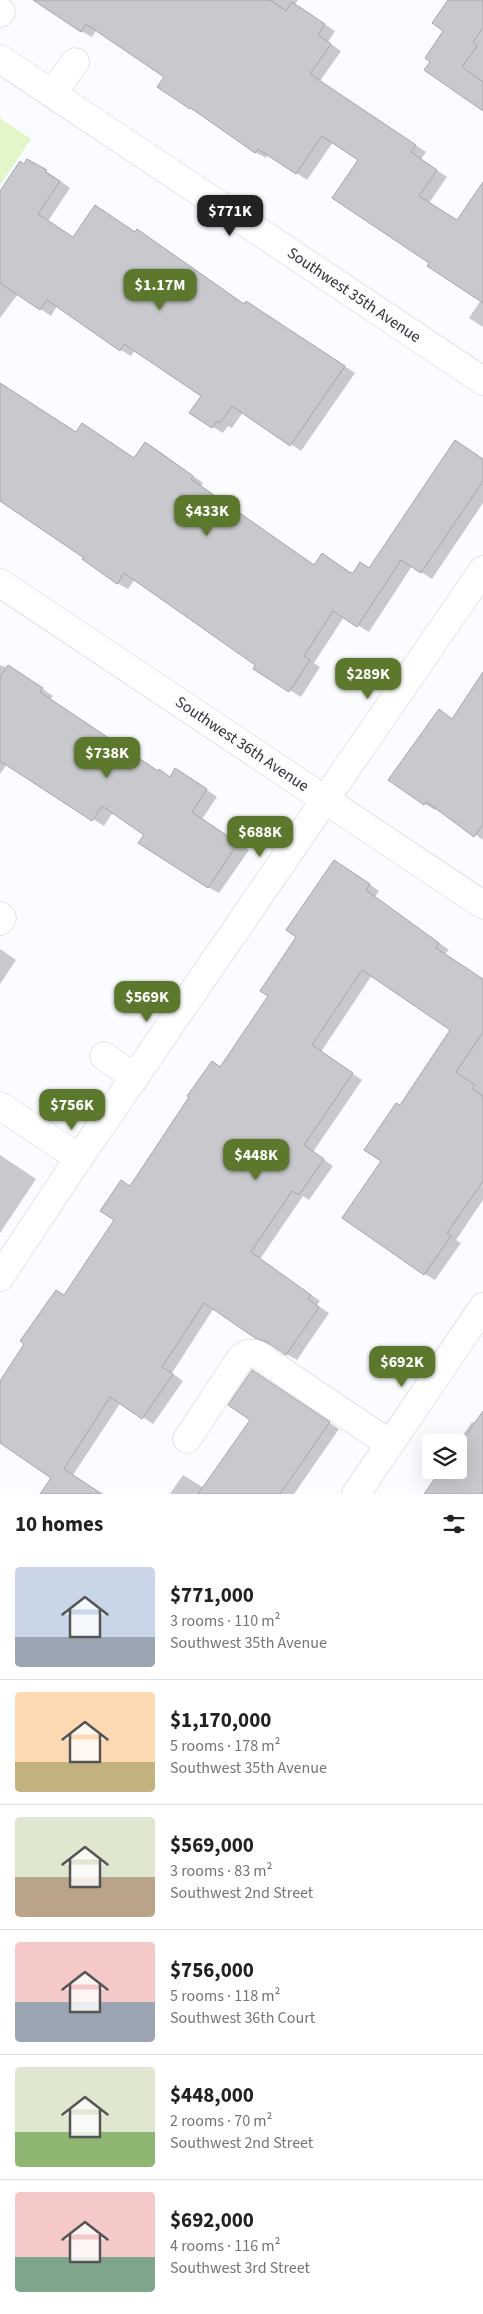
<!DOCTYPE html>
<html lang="en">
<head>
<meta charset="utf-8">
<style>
	body { margin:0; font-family:"Source Sans 3",sans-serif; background:#f6f6f6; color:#202124; height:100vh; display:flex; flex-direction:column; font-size:19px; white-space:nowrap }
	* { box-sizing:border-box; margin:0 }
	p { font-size:16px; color:#757577 }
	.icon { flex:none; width:28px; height:28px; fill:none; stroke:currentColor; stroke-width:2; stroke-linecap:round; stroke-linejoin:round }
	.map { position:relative; height:1494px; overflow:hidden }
	.drawer { display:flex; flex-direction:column; background:#fff; flex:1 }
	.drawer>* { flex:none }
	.fabs { position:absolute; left:422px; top:1434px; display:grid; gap:10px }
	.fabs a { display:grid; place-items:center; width:45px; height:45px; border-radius:5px; background:#fff; box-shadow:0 5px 20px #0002; font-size:25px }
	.price { position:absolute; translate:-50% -42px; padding:0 11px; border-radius:10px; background:#5b782d; color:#fff; font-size:16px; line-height:32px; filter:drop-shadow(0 1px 2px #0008) }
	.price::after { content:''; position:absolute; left:50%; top:30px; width:15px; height:11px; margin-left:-8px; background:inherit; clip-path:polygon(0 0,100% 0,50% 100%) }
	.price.on { background:#222; color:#fff }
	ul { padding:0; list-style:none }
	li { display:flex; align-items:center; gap:15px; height:125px; padding:0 15px }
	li+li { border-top:1px solid #e0e0e0 }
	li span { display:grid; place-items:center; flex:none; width:140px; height:100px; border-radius:5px; color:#555 }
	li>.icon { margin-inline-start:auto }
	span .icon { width:60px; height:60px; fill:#fffc; stroke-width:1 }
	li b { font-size:21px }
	h2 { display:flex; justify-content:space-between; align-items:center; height:60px; padding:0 15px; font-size:21px }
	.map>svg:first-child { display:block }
	.green { fill:#e2f6c9 }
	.shadow { fill:#0003 }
	.building { fill:#c7c9cc; stroke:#a5a7ab }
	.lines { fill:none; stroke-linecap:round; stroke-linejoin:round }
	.minor-casing { stroke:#cccfd2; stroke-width:29 }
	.minor { stroke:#fff; stroke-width:28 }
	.labels { text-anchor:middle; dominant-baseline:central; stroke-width:4.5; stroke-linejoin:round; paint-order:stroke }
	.street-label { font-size:16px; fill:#313234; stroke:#fafcff }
</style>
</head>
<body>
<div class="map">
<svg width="483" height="1494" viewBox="0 0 483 1494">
	<rect width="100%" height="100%" fill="#fafcff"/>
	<path class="green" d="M0,118L31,139L0,185Z"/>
	<g class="shadow">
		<path d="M59,0H298L295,4L335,31L328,42L341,51L320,81L426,152L421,159L447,177L429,203L458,221L483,200V273L431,263L360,160L333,142L307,180L268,154L266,158L255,152L159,87L165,77L97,29L92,37L81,31Z"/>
		<path d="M449,0H483V111L426,70L432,62L445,30Z"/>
		<path d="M25,165L46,171L70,188L48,221L74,238L136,233L137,230L245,305L257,309L355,373L301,451L243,412L232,428L228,426L223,433L213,427L191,412L202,396L135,350L131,356L121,350L57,306L51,316L18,294L0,318V194Z"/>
		<path d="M483,297V327L469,318Z"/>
		<path d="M0,383L77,433L83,424L135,459L146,443L156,449L203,483L201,486L315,566L333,561L353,574L370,569L483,459V503L432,579L412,566L369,632L344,617L314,663L320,667L301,697L254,668L257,665L135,579L128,589L117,583L85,557L0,501Z"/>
		<path d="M0,665L19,673L53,696L50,699L159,772L171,778L187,776L217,797L202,819L249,850L219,893L208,887L145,834L113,812L104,826L7,764L0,774Z"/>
		<path d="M483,674V840L437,808L435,810L425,804L390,780L439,711L453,719Z"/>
		<path d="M345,867L379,891L375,897L449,950L445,954L483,980V1200L456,1240L461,1243L435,1280L425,1274L383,1161L400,1106L452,1030L372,975L321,1052L362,1080L313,1152L333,1166L309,1200L303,1196L260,1259L320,1301L317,1305L329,1313L297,1360L256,1337L214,1308L172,1373L183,1381L153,1424L121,1402L73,1475L101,1494H53V1477L0,1441V1383L65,1296L115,1220L130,1187L213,1063L221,1068L270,996Z"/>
		<path d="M0,949L16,960L0,984Z"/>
		<path d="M0,1155L36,1179L0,1233Z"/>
		<path d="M262,1377L339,1429L294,1494H170L183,1475L204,1488L251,1420Z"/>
		<path d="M483,1411V1494H427L444,1470H459V1448L461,1445L458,1442L472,1422L475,1423Z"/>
	</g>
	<g class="building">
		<path d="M33,0H270L286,11L292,2L325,24L318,35L331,44L310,74L416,145L411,152L437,170L419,196L457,220L483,182V303L427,266L429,263L332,198L358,160L322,136L296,174L258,149L255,153L191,108L190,109L157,87L164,77L86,24L81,32Z"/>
		<path d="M448,0H483V28L473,42L477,46L462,67L483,82V111L424,70L430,62L425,58L443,31L432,23Z"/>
		<path d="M27,159L47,170L45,172L60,181L38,214L73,237L95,205L135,232L137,229L244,304L246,301L345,366L290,446L232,406L220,423L217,421L212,428L189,413L201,396L124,344L120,351L47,300L40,310L0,283V191L20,161L24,164Z"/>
		<path d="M0,383L76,432L82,423L134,458L145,442L193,476L191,479L314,565L322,553L349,572L353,573L360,562L369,568L455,440L483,459V481L421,573L401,560L357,627L333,611L304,656L310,660L289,692L253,669L255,665L124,573L117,584L82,559L84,558L0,501Z"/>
		<path d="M8,665L43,688L40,692L158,771L159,769L170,777L175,768L207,789L192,812L238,843L208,888L138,843L144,835L102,806L92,821L0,761V677Z"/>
		<path d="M483,672V824L474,837L427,802L424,805L388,780L439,709L452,719Z"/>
		<path d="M334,860L370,884L366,890L439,943L436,948L483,979V1032L456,1072L475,1085L472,1089L483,1096V1181L447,1233L451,1236L424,1275L342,1218L381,1161L364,1150L396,1103L400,1105L450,1030L362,970L312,1045L353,1073L304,1145L324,1159L299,1195L292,1191L251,1252L311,1295L308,1299L319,1307L286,1355L267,1342L255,1338L204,1303L162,1367L173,1374L142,1419L110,1397L64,1469L102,1494H40L51,1478L0,1443V1381L24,1344L20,1341L56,1290L64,1295L114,1220L100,1211L121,1180L130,1186L189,1097L187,1096L212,1061L220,1067L268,996L260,991L296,937L286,930Z"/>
		<path d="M252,1370L330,1422L280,1494H198L250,1420L228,1405Z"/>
		<path d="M483,1411V1494H424L441,1470H459V1445Z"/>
	</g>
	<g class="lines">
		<defs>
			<g id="minor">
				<path d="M0,13L1,12"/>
				<path d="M0,59L483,381"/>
				<path d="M52,94L75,62"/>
				<path d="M0,583L483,905"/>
				<path d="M0,916L2,918L0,921"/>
				<path d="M104,1056L135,1078"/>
				<path d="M0,1106L79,1158"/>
				<path d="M0,1277L79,1158L483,570"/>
				<path d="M187,1439L240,1359C246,1353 250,1352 258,1355L390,1444"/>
				<path d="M356,1494L483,1307"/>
			</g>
		</defs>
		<use href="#minor" class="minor-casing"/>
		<use href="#minor" class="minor"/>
	</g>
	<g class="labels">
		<g class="street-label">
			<text transform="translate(354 295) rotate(34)">Southwest 35th Avenue</text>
			<text transform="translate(242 744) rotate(34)">Southwest 36th Avenue</text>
		</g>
	</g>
</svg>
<div class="fabs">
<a><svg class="icon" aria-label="layers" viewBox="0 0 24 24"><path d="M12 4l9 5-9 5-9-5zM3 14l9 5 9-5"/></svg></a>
</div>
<b class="price on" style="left:230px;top:237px">$771K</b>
<b class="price" style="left:160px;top:311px">$1.17M</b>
<b class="price" style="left:207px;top:537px">$433K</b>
<b class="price" style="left:368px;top:700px">$289K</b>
<b class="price" style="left:107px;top:779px">$738K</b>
<b class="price" style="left:260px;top:858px">$688K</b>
<b class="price" style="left:147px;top:1023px">$569K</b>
<b class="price" style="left:72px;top:1131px">$756K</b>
<b class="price" style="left:256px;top:1181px">$448K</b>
<b class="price" style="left:402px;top:1388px">$692K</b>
</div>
<section class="drawer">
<h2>10 homes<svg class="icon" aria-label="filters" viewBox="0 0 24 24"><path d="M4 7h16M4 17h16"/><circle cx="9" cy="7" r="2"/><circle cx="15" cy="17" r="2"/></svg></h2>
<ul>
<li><span style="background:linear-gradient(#c9d6e8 70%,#9aa5b1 0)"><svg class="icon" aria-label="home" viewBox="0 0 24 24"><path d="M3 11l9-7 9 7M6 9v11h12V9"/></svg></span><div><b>$771,000</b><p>3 rooms · 110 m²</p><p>Southwest 35th Avenue</p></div></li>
<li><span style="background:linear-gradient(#ffd9b3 70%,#c2b280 0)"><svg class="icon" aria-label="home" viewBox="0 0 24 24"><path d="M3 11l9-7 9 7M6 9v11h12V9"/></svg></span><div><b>$1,170,000</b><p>5 rooms · 178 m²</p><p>Southwest 35th Avenue</p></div></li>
<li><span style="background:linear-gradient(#dfe7d0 60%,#b9a48a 0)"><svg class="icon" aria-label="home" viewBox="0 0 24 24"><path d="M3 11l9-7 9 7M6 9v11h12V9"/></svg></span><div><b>$569,000</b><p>3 rooms · 83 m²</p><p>Southwest 2nd Street</p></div></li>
<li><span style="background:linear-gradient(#f6c9c9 60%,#9aa5b1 0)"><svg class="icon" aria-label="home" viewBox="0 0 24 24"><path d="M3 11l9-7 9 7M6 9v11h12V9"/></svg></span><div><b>$756,000</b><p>5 rooms · 118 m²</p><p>Southwest 36th Court</p></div></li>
<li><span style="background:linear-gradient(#dfe7d0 65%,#8fb573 0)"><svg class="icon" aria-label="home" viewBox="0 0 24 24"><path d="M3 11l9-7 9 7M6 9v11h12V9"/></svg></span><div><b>$448,000</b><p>2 rooms · 70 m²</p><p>Southwest 2nd Street</p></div></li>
<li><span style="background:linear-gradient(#f6c9c9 65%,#7fa58c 0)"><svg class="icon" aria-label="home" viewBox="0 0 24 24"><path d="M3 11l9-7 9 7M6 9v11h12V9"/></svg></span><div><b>$692,000</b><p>4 rooms · 116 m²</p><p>Southwest 3rd Street</p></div></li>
</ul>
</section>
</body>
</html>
